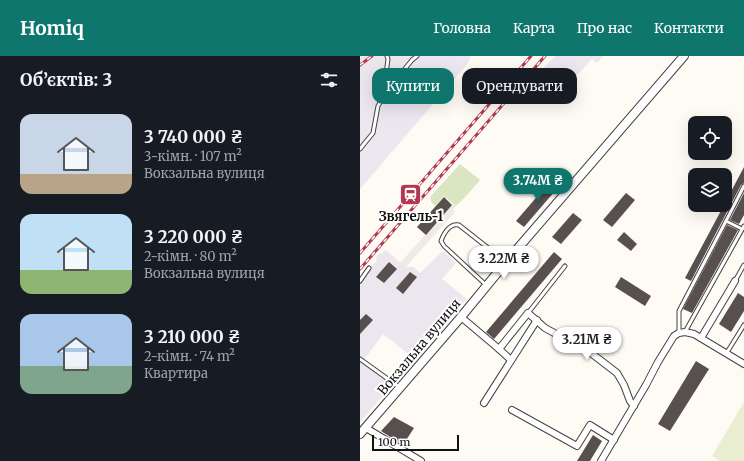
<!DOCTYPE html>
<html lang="uk">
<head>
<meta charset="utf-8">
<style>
	body { margin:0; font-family:Merriweather,serif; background:#20242c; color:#f1f3f6; height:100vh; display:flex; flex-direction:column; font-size:15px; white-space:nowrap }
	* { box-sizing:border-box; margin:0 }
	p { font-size:13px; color:#9ea1a6 }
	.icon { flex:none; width:22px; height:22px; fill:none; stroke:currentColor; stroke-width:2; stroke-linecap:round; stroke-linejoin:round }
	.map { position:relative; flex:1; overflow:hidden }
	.side { display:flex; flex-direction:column; background:#171b24; width:360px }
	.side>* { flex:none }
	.hud { position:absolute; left:12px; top:12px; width:312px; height:36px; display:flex; gap:8px }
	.fabs { position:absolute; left:328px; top:60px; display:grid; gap:8px }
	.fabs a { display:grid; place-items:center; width:44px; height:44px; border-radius:8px; background:#171b24; box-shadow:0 4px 16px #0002; font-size:20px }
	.scale { position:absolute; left:12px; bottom:10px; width:87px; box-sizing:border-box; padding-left:4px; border:2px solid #101010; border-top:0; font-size:11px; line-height:14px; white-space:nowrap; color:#101010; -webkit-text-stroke:3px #fff; paint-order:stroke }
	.price { position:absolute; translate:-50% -34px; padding:0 9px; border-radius:14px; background:#fff; color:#222; font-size:13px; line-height:26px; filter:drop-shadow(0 1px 2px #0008) }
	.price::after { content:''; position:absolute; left:50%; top:24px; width:12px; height:9px; margin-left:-6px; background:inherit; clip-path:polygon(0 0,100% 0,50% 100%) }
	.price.current { background:#0f766e; color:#fff }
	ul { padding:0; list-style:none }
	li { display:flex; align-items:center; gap:12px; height:100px; padding:0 20px }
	li span { display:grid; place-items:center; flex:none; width:112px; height:80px; border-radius:12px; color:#555 }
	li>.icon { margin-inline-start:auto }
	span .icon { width:48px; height:48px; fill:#fffc; stroke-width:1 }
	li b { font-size:17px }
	h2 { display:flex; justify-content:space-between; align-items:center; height:48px; padding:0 20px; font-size:17px }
	.tag { padding:0 14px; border-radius:12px; background:#171b24; box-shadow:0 4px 16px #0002; font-size:14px; line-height:36px }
	.tag.current { background:#0f766e; color:#fff }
	header { display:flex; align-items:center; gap:24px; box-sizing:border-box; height:56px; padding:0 20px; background:#0f766e; color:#fff }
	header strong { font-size:19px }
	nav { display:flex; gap:22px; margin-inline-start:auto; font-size:14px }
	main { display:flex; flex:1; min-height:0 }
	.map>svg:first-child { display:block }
	.industrial { fill:#ece6ee }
	.green { fill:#dae6c1 }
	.pitch { fill:#e9eed2 }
	.plaza { fill:#efeae3 }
	.building { fill:#58504e }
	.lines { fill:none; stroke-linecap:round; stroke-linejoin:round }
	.service-casing { stroke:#434343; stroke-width:5 }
	.minor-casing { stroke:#434343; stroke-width:8 }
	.tertiary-casing { stroke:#434343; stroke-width:10 }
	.service { stroke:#fff; stroke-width:3 }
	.minor { stroke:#fff; stroke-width:6 }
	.tertiary { stroke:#fff; stroke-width:8 }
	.rail-casing { stroke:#b23750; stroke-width:3 }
	.rail { stroke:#fff; stroke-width:1.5; stroke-dasharray:4.5; stroke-linecap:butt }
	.labels { text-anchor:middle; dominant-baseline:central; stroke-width:4; stroke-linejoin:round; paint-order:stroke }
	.poi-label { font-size:13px; font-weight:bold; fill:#101010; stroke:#fff }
	.street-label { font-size:13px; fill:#101010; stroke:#fff }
</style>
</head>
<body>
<header>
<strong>Homiq</strong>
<nav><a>Головна</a><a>Карта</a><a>Про нас</a><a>Контакти</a></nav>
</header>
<main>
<section class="side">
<h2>Об’єктів: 3<svg class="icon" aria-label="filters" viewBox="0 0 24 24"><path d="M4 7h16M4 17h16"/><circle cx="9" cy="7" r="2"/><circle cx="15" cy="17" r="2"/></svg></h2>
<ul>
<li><span style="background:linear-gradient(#c9d6e8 75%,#b9a48a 0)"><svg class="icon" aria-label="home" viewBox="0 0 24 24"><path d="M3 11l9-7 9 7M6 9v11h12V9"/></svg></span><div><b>3 740 000 ₴</b><p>3-кімн. · 107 m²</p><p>Вокзальна вулиця</p></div></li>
<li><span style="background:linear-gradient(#bfe0f5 70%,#8fb573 0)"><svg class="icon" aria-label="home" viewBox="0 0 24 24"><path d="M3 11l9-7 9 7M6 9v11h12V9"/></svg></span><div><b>3 220 000 ₴</b><p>2-кімн. · 80 m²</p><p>Вокзальна вулиця</p></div></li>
<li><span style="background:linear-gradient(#a9c7e8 65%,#7fa58c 0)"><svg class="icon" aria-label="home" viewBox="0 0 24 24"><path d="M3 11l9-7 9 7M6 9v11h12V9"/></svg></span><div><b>3 210 000 ₴</b><p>2-кімн. · 74 m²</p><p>Квартира</p></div></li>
</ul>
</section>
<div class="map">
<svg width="384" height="405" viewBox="0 0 384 405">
	<rect width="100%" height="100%" fill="#fefbf5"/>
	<g class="industrial">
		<path d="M0,0H111L108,7L0,133Z"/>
		<path d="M195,0H243L237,7L232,3L204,33L181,15Z"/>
		<path d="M26,194L45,211H54L60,217L83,195L96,207L82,223L107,243L55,303L23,278L3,305L34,327L0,366V225L9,212L17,205L16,202L20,197L22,198Z"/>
	</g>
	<path class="green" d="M100,108L120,124L108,138L96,150L84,140L75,150L71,146V140Z"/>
	<path class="pitch" d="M384,346V405H360L352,400Z"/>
	<path class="plaza" d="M93,148L96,150L93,154L95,156L45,212L40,207Z"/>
	<g class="building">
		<path d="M384,111V127L381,129L331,225L325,222L364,149H365V147Z"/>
		<path d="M193,122L201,128L164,171L156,165Z"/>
		<path d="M266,137L275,144L252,171L243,164Z"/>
		<path d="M384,137V159L379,168L370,164Z"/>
		<path d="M84,141L92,149L66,179L57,171Z"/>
		<path d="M213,157L222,164L201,188L192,181Z"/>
		<path d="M367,169L378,174L332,257L323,253Z"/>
		<path d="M264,176L277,188L271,195L257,184Z"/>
		<path d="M194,196L202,203L134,283L126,276Z"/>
		<path d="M29,206L37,213L24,227L16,221Z"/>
		<path d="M50,216L57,221L43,238L36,232Z"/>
		<path d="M261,221L291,240L285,250L255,231Z"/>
		<path d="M378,237L384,241V255L371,276L359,268Z"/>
		<path d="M6,258L13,264L0,278V264Z"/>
		<path d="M336,305L349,313L310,375L298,368Z"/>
		<path d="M34,361L54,372L43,389L21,375Z"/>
		<path d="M233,379L242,385L230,405H217Z"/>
	</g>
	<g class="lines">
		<defs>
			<g id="service">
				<path d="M27,0L28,3L26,18L27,28L44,41"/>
				<path d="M0,93L13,77L18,50L27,35L52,4L57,0"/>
				<path d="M382,173L366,165L384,130"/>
				<path d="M0,225L9,212"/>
				<path d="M375,225L384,209"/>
				<path d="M126,229L84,190L81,185C84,177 90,167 99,169L146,206"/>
				<path d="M168,257L205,210"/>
				<path d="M325,276L384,170"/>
				<path d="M319,277V255L366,165"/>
				<path d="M366,298L384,269"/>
				<path d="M0,303L39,331"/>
			</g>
			<g id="minor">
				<path d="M101,261L139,293L168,257L185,272L231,297L257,317L264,329L270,345L274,350"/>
				<path d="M341,282L375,225"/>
				<path d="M139,293L151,304"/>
				<path d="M124,347L177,264"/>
				<path d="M152,354L217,390L230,369L254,384"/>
				<path d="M6,372L61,405"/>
				<path d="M241,405L286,329L298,306L314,280L319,277L325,276L334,278L384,308"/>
			</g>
			<path id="tertiary" d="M0,378L101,261L152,199L324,0"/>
		</defs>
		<use href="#service" class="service-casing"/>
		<use href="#minor" class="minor-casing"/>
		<use href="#tertiary" class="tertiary-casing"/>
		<use href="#service" class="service"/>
		<use href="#minor" class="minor"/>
		<use href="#tertiary" class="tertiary"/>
		<defs>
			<g id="rail">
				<path d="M0,9L12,0"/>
				<path d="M0,197L171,0"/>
				<path d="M0,213L185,0"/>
			</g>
		</defs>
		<use href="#rail" class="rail-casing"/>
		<use href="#rail" class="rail"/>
	</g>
	<defs>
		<symbol id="station-square" viewBox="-11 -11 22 22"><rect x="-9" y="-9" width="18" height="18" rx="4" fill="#b23750" stroke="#fff"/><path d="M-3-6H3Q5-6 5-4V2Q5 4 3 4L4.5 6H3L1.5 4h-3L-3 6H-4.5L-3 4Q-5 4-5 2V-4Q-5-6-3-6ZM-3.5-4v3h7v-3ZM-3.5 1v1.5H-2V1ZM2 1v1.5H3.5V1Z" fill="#fff"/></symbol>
	</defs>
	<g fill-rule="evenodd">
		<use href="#station-square" x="38" y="126" width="25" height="25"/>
	</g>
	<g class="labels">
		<g class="poi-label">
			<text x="51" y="160">Звягель-1</text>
		</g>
		<g class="street-label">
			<text transform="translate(59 291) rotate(-50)">Вокзальна вулиця</text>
		</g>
	</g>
</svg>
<div class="fabs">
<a><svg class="icon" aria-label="locate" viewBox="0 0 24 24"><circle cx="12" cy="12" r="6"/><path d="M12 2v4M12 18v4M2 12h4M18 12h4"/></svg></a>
<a><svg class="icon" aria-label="layers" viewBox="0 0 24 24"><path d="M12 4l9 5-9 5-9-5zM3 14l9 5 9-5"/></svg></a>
</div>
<div class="scale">100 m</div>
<b class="price current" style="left:178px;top:146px">3.74M ₴</b>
<b class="price" style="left:144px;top:224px">3.22M ₴</b>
<b class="price" style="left:227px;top:305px">3.21M ₴</b>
<div class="hud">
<a class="tag current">Купити</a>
<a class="tag">Орендувати</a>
</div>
</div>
</main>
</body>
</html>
